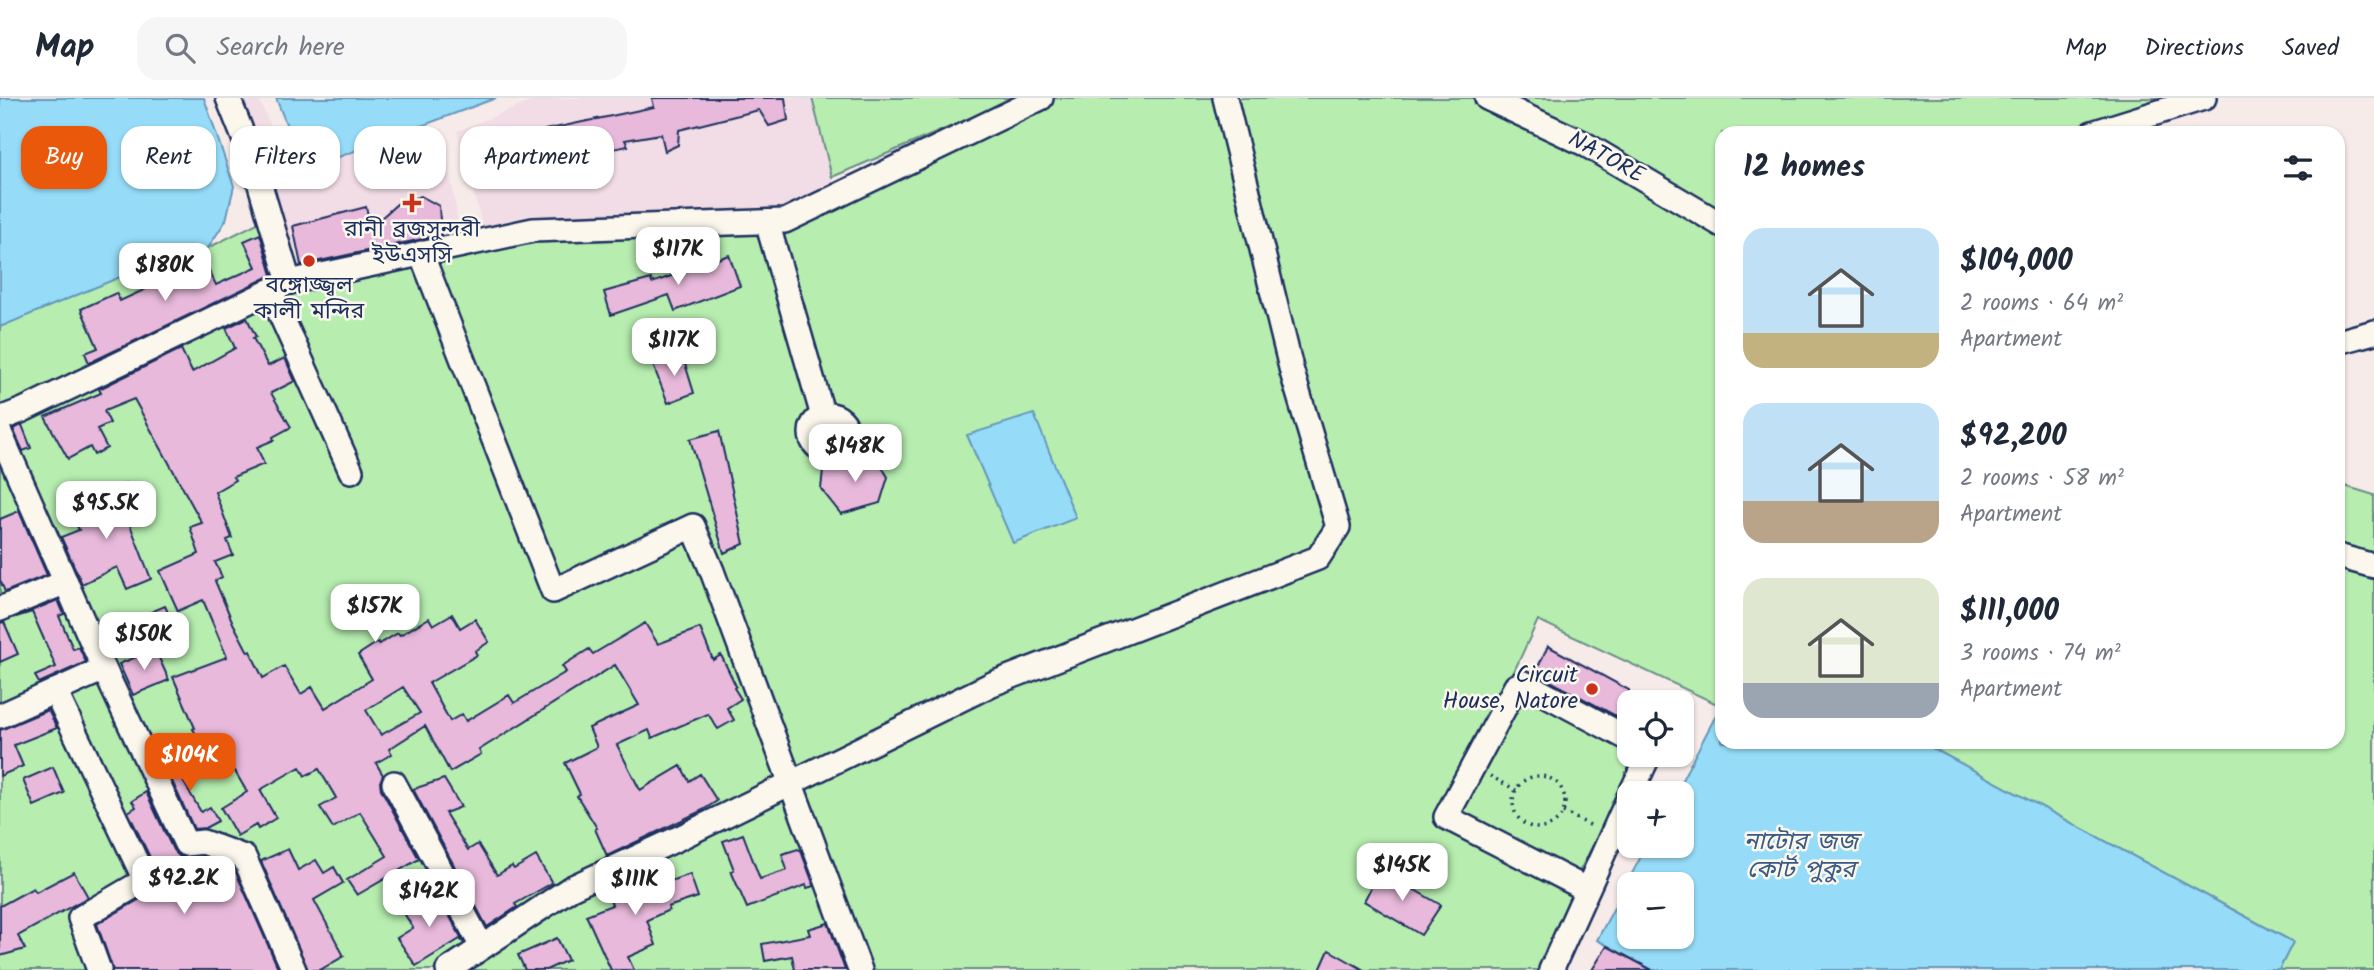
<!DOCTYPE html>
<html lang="en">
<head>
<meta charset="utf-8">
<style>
	body { margin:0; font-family:Kalam,"Noto Sans Bengali",sans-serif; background:#f6f6f7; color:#1f2937; height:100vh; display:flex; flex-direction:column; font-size:26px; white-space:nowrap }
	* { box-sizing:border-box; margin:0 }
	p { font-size:23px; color:#747a83 }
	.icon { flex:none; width:38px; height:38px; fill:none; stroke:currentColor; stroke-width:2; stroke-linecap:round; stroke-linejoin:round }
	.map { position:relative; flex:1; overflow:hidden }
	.sheet { position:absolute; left:1715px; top:28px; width:630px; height:623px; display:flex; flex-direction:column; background:#fff; border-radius:21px; box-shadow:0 2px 5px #0004 }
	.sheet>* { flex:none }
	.guide { position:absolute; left:21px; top:28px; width:665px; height:63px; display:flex; gap:14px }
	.fabs { position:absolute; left:1617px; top:592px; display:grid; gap:14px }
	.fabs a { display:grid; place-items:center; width:77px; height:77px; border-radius:14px; background:#fff; box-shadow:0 2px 5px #0004; font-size:35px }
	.price { position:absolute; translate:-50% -60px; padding:0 16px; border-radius:14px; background:#fff; color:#222; font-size:23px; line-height:46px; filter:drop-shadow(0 2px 4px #0008) }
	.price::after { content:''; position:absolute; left:50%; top:42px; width:21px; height:16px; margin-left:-10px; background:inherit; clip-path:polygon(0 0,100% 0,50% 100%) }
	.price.selected { background:#ea580c; color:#fff }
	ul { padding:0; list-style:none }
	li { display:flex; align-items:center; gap:21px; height:175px; padding:0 28px }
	li span { display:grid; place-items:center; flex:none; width:196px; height:140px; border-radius:21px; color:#555 }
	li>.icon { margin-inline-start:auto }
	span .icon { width:84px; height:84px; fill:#fffc; stroke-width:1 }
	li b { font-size:30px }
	h2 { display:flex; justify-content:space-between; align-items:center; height:84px; padding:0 28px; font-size:30px }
	.tag { padding:0 24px; border-radius:21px; background:#fff; box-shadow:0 2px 5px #0004; font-size:24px; line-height:63px }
	.tag.selected { background:#ea580c; color:#fff }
	header { display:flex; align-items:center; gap:42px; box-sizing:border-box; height:98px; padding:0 35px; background:#fff; border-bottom:2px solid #e0e1e3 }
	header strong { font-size:33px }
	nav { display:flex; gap:38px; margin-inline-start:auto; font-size:24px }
	.search { width:490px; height:63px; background:#f6f6f7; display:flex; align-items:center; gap:18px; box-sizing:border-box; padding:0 24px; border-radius:21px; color:#747a83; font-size:26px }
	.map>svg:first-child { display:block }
	.built { fill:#f2dce5 }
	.green { fill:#b7eeb0; stroke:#698e87; stroke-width:2 }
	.water { fill:#96dcf8; stroke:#6597ba; stroke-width:2; fill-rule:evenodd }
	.building { fill:#e8b9db; stroke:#1b2f5e; stroke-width:2; fill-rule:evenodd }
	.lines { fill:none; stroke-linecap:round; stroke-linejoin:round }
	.minor-casing { stroke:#1b2f5e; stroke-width:28 }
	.path { stroke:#1b2f5e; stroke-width:3.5; stroke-dasharray:2 5; stroke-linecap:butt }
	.minor { stroke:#fbf7ec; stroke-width:23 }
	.poi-dot { fill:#c8321e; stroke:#fbf7ec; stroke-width:2.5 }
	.labels { text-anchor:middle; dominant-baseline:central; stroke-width:5; stroke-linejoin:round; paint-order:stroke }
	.street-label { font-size:23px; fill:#1b2f5e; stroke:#fbf7ec }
	.poi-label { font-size:23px; fill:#1b2f5e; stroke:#fbf7ec }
	.water-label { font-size:24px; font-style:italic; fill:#3a5a84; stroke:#fbf7ec }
</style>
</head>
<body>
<header>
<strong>Map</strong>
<div class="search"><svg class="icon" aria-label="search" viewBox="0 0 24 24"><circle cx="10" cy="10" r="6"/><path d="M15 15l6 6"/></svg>Search here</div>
<nav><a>Map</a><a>Directions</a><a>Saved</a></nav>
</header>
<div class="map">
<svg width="2374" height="872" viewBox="0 0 2374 872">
	<rect width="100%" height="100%" fill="#f7ebe9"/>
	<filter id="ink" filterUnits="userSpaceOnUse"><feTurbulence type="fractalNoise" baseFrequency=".0143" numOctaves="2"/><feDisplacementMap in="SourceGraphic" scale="14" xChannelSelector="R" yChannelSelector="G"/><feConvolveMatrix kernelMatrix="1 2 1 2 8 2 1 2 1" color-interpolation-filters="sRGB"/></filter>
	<g filter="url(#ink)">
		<g class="built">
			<path d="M235,0H258L293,76L354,54L357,63L445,47L462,147L329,175L319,144L288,151Z"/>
			<path d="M540,0H812L837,98L785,123L716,125L530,117L483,130L457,33Z"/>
		</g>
		<g class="green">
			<path d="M812,0H1018L832,79Z"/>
			<path d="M1041,0H2200L2092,35H1722V606L1721,608L1538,522L1446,719L1586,791L1552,872H0V227L149,167L208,150L269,119L288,183L533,132L784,123Z"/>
			<path d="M2338,386L2374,397V872H2279L2293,844L1921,644H2338Z"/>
			<path d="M1528,589L1629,647V656H1640L1575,782L1461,716Z"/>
		</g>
		<g class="water">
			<path d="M0,0H204L234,88L226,122L208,150L149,167L0,229Z"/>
			<path d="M276,0H496L304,72Z"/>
			<path d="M1034,316L1076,420L1013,445L967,337Z"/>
			<path d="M1722,606V644H1921L2293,844L2279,872H1652L1597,842L1647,747H1682V695H1675ZM1629,786H1682V838H1629Z"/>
		</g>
		<g class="building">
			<path d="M652,0H785L788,22L769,28L759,12L679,32L678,47L665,53L661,36L625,42L628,48L613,51L610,47L560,63L545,32L654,9Z"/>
			<path d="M421,98L439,108L441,137L301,167L293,128L366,109L371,129L397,106Z"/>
			<path d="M260,136L272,177L89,265L85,255L98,250L81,211L116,195L120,203L148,190L145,184L160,177L163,184L206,166L216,187L256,169L244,143Z"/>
			<path d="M729,157L740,188L675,213L669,197L611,217L604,194L651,181L652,185Z"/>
			<path d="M247,220L256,239L253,240L268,268L285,260L295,283L271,295L291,329L273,339L274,342L257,349L264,366L233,379L235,382L215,394L232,440L227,442L233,457L215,464L222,479L215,483L233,525L248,554L250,553L263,580L284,568L301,596L312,589L325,610L372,581L358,557L378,544L379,546L398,535L400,537L429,520L433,527L452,516L460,530L475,521L489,544L475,553L477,557L429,585L450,623L462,616L466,623L509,597L514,605L566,574L562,568L589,551L593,556L645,525L658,546L700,530L713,562L721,557L736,588L734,590L741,601L727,610L734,622L718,631L708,616L652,640L649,632L617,647L640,692L681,668L689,683L700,676L717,703L703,712L607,758L595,731L597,730L577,698L580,696L565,665L597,649L589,630L639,607L615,567L479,652L481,656L450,674L425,628L389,651L392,656L376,665L383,677L380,684L381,691L419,761L357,797L347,782L387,758L360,714L333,730L320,709L336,700L319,671L305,678L300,669L260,692L276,720L258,731L256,727L237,738L221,710L247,694L216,641L203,649L193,631L195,630L173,579L227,559L203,502L178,513L160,473L199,456L190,429L202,425L134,301L104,313L110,325L97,331L107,350L94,357L90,349L68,361L45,319L101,295L99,291L181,251L192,274L235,250L226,230ZM403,589L420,615L381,637L366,612Z"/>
			<path d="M682,256L694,295L668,305L653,267Z"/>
			<path d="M22,327L31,350L23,353L13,331Z"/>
			<path d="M719,333L744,446L724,455L690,341Z"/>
			<path d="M874,356L888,379L880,405L841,416L821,391L823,372Z"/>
			<path d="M126,385L133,402L122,406L151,481L127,491L117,469L82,486L61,439L79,432L71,414L113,395L111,391Z"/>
			<path d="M19,413L47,477L5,494L0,482V421Z"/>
			<path d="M58,502L64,516L59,518L73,551L79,549L86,564L39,585L35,578L56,569L32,514L16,519Z"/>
			<path d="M165,508L174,528L153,537L144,517Z"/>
			<path d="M4,524L18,556L0,564V525Z"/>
			<path d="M1548,548L1629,592V625L1535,575Z"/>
			<path d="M155,551L169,582L133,597L119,566Z"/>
			<path d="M48,612L57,630L14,647L23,668L0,678V632Z"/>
			<path d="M189,656L200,674L183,683L201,714L210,709L218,723L205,730L194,731L166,670Z"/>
			<path d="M53,669L64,695L34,708L23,682Z"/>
			<path d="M444,681L461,709L445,715L468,752L478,746L497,777L512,768L514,771L536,758L552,785L515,806L517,809L487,829L413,691Z"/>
			<path d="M146,694L173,752L180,759L190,760L206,787L235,772L279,872H113L97,826L152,794L159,783L158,776L128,714L136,709L132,703Z"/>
			<path d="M743,736L760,781L787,772L782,756L798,751L801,753L814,788L807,790L806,787L747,810L731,773L734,772L723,743Z"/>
			<path d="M288,751L298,772L316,762L324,775L334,769L343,785L314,802L344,858L320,872H308L261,763Z"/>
			<path d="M1380,772L1441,807L1421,837L1364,803Z"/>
			<path d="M74,774L88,799L18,838L25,851L0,858V808L33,790L36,794Z"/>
			<path d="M690,776L698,799L668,809L669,812L647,822L656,847L628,859L634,872H611L586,817L612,807L605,790L618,784L622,791L655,778L659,787Z"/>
			<path d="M433,787L464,845L460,841L416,868L397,840L413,830L404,815L431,798L427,791Z"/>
			<path d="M828,825L845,872H795L792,858L765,863L762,846L810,837L808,831Z"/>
			<path d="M557,840L568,862L546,872H525L518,857Z"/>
			<path d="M1607,848L1652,872H1592Z"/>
			<path d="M1329,852L1364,872H1320Z"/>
		</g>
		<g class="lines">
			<defs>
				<g id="minor">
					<path d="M228,0L252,60L289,184"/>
					<path d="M1487,0L1583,45L1722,127"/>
					<path d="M2092,35L2204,0"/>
					<path d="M767,124L823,318"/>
					<path d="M421,155L553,493L693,428L712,473L860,872"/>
					<path d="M270,193L351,373"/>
					<path d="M2338,244L2374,234"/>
					<circle cx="829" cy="335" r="18"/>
					<path d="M0,321L23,312L289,184L533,132L785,123L1041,0"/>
					<path d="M0,335L104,571"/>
					<path d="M2338,458L2374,468"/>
					<path d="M0,511L66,484"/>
					<path d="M55,593L145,782L80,820L99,872"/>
					<path d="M0,618L104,571L186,746L203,744L244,759L294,872"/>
					<path d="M394,685L482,849"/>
					<path d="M1631,695L1646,663V656"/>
					<path d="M1586,791L1446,719L1516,588L1524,585L1629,641"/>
					<path d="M448,872L571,790L681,739L992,586L1318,460L1338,429L1292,274L1225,0"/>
					<path d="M1551,872L1629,699"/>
				</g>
			</defs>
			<use href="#minor" class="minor-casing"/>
			<g class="path">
				<path d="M1490,678L1516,692"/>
				<circle cx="1539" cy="704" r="26"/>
				<path d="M1563,714L1594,729"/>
			</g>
			<use href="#minor" class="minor"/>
		</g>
	</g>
	<g class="poi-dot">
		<path d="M408.5 94.5h7v7h7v7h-7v7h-7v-7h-7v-7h7z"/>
		<circle cx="309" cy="163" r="7"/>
		<circle cx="1592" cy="591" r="7"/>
	</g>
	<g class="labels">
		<g class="street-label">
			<text transform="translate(1606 60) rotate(29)">NATORE</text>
		</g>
		<g class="poi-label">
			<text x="412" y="132">রানী ব্রজসুন্দরী<tspan x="412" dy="26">ইউএসসি</tspan></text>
			<text x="309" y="188">বঙ্গোজ্জ্বল<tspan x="309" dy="26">কালী মন্দির</tspan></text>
			<text x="1578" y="578" text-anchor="end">Circuit<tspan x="1578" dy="26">House, Natore</tspan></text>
		</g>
		<g class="water-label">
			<text x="1801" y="744">নাটোর জজ<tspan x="1801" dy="28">কোর্ট পুকুর</tspan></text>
		</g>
	</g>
</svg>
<div class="fabs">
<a><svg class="icon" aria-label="locate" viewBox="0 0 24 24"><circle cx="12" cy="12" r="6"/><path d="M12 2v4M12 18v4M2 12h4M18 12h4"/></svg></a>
<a>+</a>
<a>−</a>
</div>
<b class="price" style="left:678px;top:189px">$117K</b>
<b class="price" style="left:165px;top:205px">$180K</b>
<b class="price" style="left:674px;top:280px">$117K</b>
<b class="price" style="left:855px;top:386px">$148K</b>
<b class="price" style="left:106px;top:443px">$95.5K</b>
<b class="price" style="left:375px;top:546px">$157K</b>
<b class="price" style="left:144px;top:574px">$150K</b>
<b class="price selected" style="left:190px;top:695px">$104K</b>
<b class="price" style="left:1402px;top:805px">$145K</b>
<b class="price" style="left:184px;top:818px">$92.2K</b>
<b class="price" style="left:635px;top:819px">$111K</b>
<b class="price" style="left:429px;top:831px">$142K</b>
<div class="guide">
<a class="tag selected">Buy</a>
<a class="tag">Rent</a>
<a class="tag">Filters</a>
<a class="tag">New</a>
<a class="tag">Apartment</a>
</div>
<section class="sheet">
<h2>12 homes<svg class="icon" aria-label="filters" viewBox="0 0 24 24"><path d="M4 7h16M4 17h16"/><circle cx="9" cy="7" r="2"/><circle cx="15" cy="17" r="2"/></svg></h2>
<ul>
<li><span style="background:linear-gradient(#bfe0f5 75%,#c2b280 0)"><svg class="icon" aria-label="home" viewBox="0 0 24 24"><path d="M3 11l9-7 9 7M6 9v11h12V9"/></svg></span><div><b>$104,000</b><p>2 rooms · 64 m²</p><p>Apartment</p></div></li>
<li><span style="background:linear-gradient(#bfe0f5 70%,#b9a48a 0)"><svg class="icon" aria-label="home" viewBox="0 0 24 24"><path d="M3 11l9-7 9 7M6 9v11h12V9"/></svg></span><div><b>$92,200</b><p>2 rooms · 58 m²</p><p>Apartment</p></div></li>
<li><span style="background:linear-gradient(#dfe7d0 75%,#9aa5b1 0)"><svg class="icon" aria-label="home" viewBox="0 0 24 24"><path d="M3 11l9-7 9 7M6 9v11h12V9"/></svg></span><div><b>$111,000</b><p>3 rooms · 74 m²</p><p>Apartment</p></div></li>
</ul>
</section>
</div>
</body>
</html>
